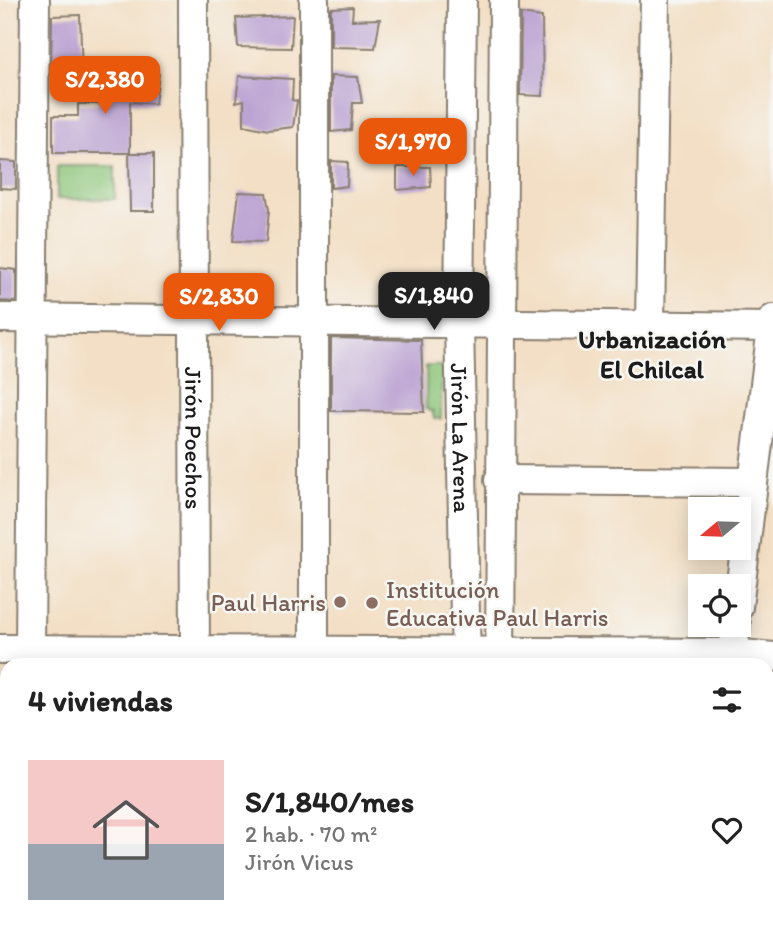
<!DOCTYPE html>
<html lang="es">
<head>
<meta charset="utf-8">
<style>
	body { margin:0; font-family:Itim,sans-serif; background:#f6f6f6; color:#222; height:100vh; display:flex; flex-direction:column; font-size:26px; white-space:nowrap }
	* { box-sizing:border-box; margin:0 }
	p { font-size:23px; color:#767676 }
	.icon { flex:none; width:38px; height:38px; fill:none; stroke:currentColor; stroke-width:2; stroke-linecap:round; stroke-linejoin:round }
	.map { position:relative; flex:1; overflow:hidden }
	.drawer { position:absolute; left:0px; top:658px; width:774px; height:275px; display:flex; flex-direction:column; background:#fff; border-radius:21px 21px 0 0; box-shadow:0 4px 18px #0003 }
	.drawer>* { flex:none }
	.needle { width:46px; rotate:251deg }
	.fabs { position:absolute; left:688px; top:497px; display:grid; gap:14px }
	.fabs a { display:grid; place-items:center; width:63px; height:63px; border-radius:0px; background:#fff; box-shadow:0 4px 18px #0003; font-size:35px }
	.price { position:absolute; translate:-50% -60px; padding:0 16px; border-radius:14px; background:#ea580c; color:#fff; font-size:23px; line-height:46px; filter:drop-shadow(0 2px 4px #0008) }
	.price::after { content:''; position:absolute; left:50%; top:42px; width:21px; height:16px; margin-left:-10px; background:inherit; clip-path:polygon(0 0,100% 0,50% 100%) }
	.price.active { background:#222; color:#fff }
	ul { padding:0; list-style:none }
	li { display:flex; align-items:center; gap:21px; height:175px; padding:0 28px }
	li span { display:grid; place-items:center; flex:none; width:196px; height:140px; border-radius:0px; color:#555 }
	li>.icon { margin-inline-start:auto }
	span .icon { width:84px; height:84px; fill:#fffc; stroke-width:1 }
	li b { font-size:30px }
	h2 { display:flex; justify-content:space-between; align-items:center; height:84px; padding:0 28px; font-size:30px }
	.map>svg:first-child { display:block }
	.green { fill:#8cc579; stroke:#54704a; stroke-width:2 }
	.building { fill:#bba3d2 }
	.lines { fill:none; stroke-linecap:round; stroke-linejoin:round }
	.minor-casing { stroke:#887e70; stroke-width:32 }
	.minor { stroke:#fff; stroke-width:28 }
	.education-dot { fill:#8d6e63; stroke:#f6f6f2; stroke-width:2.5 }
	.labels { text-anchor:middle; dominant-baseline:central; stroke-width:5; stroke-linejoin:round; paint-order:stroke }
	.street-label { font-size:24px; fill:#1c1c1c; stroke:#f6f6f2 }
	.education-label { font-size:24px; fill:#785e54; stroke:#f6f6f2; text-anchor:start }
	.neighbourhood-label { font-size:26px; font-weight:bold; fill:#1c1c1c; stroke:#f6f6f2 }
</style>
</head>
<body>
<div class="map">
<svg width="773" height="932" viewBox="0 0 773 932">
	<rect width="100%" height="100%" fill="#f6f6f2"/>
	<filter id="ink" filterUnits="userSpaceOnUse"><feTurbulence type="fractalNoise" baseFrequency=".0143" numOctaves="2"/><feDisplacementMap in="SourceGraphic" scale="14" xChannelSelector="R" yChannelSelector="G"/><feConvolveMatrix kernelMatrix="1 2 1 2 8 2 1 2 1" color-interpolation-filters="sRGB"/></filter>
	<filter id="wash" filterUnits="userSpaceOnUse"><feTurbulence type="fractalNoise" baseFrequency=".00686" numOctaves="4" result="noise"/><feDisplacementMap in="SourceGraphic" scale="28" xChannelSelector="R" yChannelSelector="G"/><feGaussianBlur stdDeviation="1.57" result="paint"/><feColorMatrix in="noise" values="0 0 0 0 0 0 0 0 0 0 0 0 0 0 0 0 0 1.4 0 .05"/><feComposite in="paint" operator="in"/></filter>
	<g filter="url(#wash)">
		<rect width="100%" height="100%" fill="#f3dfc5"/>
		<g class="green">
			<rect x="57" y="166" width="58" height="33"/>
			<path d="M426,366H442L441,419H434L433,412L426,409Z"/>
			<path d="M205,926H449L447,932H205Z"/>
		</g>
		<g id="blocks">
			<g class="building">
				<path d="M353,7L352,20L380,19L375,48L331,47V8Z"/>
				<path d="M521,14L542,17L543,96L520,95Z"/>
				<path d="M80,15L82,76L51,75L52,16Z"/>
				<path d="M293,16L291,48L238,47L236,18Z"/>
				<path d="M159,74L155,104L130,102V153H53V116H78V104H98L94,75Z"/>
				<path d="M239,76L293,79L292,100L297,101L293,127L268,130L244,125V100L236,102Z"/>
				<path d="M331,76L358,77L362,103H353L351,130L331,132Z"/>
				<path d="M129,153H154V211H130Z"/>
				<path d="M0,161L16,162V189L0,188Z"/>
				<path d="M331,161L348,162L347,186L331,188Z"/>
				<path d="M397,167H430L431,187L397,190Z"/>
				<path d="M239,192L266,193L269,210L266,242L233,241Z"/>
				<path d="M0,268L16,270V302L0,301Z"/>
				<path d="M331,338L421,340L424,412L331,411Z"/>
			</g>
		</g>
	</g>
	<g filter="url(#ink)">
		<use href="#blocks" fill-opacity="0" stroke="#887e70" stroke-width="2"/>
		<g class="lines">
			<defs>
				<g id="minor">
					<path id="s1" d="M193,0L195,665"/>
					<path d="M314,0V651"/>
					<path id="s2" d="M462,0L459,323L466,665"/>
					<path d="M0,318L773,327"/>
					<path d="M650,325L655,0"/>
					<path d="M499,480L753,482"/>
					<path d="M738,607L773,319"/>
					<path d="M0,649L733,653L773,657"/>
					<path d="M30,650L35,0"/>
					<path d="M500,665L504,0"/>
					<path d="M732,665L736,625"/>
					<path d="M766,813L773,814"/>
					<path d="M193,932V926"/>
					<path d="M475,932L481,926"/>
					<path d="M704,932L705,926"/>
				</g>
			</defs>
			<use href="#minor" class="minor-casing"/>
			<use href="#minor" class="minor"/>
		</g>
	</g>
	<g class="education-dot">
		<circle cx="340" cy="602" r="7"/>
		<circle cx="372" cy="603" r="7"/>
	</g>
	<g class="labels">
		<g class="street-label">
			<text stroke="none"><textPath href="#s1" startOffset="438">Jirón Poechos</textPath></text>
			<text stroke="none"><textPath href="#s2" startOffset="438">Jirón La Arena</textPath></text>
		</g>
		<g class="education-label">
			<text x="386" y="589">Institución<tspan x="386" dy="28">Educativa Paul Harris</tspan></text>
			<text x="326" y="602" text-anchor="end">Paul Harris</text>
		</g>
		<g class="neighbourhood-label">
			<text x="652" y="339">Urbanización<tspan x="652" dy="30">El Chilcal</tspan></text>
		</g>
	</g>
</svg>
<div class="fabs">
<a><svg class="needle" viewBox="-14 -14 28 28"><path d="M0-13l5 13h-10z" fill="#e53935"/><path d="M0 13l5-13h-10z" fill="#767676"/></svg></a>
<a><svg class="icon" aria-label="locate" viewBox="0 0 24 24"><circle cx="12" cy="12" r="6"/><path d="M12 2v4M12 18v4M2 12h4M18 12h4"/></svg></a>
</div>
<b class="price" style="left:105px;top:116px">S/2,380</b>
<b class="price" style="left:413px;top:178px">S/1,970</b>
<b class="price active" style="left:434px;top:332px">S/1,840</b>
<b class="price" style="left:219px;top:333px">S/2,830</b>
<section class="drawer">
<h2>4 viviendas<svg class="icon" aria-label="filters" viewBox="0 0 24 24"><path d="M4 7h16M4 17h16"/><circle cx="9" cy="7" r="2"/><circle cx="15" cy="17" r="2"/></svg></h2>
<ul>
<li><span style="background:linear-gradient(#f6c9c9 60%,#9aa5b1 0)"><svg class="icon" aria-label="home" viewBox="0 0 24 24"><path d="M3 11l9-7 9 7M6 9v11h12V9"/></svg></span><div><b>S/1,840/mes</b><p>2 hab. · 70 m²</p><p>Jirón Vicus</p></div><svg class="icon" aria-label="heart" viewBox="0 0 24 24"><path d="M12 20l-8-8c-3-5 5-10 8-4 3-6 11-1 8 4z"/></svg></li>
</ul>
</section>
</div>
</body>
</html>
